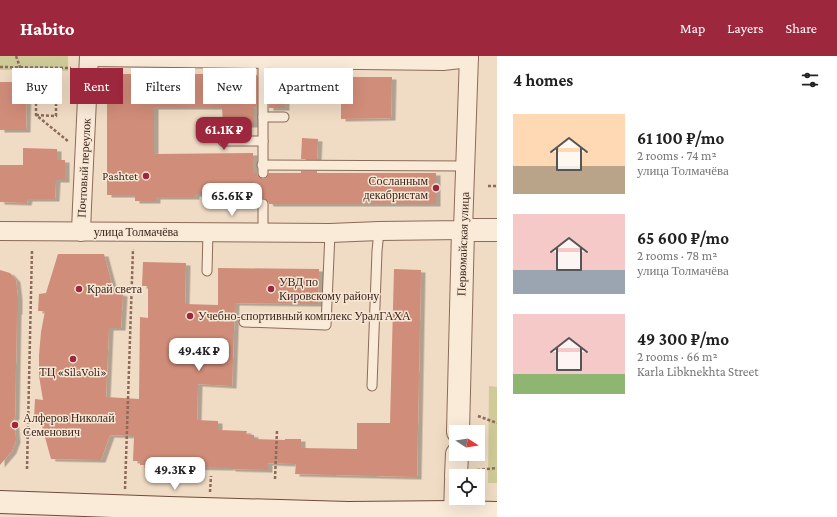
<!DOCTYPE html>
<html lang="en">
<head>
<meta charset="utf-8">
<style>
	body { margin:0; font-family:"Crimson Pro",serif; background:#f6f6f6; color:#222; height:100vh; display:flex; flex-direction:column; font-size:15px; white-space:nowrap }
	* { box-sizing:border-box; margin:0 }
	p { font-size:13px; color:#767676 }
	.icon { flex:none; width:22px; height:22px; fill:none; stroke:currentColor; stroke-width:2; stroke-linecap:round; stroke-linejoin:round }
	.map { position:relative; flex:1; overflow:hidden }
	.side { display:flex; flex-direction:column; background:#fff; width:340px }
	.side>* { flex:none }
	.guide { position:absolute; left:12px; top:12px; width:380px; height:36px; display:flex; gap:8px }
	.needle { width:26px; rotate:102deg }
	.buttons { position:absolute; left:449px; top:369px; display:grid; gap:8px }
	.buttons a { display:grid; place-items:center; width:36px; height:36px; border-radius:0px; background:#fff; box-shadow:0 4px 16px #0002; font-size:20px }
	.price { position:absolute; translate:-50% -34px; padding:0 9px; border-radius:8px; background:#fff; color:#222; font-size:13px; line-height:26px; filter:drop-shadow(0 1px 2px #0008) }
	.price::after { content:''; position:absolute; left:50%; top:24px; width:12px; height:9px; margin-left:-6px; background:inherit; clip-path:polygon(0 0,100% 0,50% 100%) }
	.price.active { background:#9d273d; color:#fff }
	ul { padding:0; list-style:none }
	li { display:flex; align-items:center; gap:12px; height:100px; padding:0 16px }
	li span { display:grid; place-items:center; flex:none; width:112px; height:80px; border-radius:0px; color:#555 }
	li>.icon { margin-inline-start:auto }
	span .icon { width:48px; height:48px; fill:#fffc; stroke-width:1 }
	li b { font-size:17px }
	h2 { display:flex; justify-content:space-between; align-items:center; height:48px; padding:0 16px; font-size:17px }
	.chip { padding:0 14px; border-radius:0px; background:#fff; box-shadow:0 4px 16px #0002; font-size:14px; line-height:36px }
	.chip.active { background:#9d273d; color:#fff }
	header { display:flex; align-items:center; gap:24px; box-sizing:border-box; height:56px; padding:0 20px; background:#9d273d; color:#fff }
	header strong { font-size:19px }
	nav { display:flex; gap:22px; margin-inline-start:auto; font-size:14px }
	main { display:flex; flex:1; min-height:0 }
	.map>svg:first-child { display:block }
	.green { fill:#cfcb98 }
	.building { fill:#d08d79; filter:url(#shadow) }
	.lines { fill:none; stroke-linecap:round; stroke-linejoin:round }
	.service-casing { stroke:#8c6b5a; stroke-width:11 }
	.minor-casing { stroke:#8c6b5a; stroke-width:20 }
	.tertiary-casing { stroke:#8c6b5a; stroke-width:24 }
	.secondary-casing { stroke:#6e4c3d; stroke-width:24 }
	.path { stroke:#8c6b5a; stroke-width:2.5; stroke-dasharray:3 2; stroke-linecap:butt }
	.service { stroke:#faead8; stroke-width:9 }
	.minor { stroke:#faead8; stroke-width:18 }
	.tertiary { stroke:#faead8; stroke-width:22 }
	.secondary { stroke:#faead8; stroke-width:22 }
	.poi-dot { fill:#9d273d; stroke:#f7e7d4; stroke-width:1.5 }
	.labels { text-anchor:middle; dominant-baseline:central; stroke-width:3; stroke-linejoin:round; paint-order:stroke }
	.street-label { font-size:12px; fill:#3b271e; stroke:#f7e7d4 }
	.poi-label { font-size:12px; fill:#3b271e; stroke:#f7e7d4; text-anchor:start }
</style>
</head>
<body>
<header>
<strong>Habito</strong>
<nav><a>Map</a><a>Layers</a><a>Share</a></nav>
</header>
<main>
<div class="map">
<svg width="497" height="461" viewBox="0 0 497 461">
	<defs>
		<filter id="shadow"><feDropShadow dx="4.5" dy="2.5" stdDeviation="0" flood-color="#0004"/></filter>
	</defs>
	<rect width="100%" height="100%" fill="#f0dbc4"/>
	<g class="green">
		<path d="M0,0H68V15L0,14Z"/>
		<path d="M489,330L497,331V427H488Z"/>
	</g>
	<g class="building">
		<path d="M107,18H254L257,19V52L254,51V69H223L222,51H154V98L253,97V117H257L258,120L263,123L266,122L269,117H301V115H317V117H436V148H269L268,145L263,142L260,143L257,148H253V138H195V141H156V145H135V139H107Z"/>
		<path d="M269,19L285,20V52H269Z"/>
		<path d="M341,21H392L391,62L341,63Z"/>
		<path d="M0,26H27L26,74H0Z"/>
		<path d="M302,82L318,83L317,103H301Z"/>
		<path d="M23,92L57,93V104H65V124H56L55,143H28L27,147L0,146V109H23Z"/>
		<path d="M58,198H104L114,236L123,238L121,272H109L106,341L139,343L140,261L148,262V230H142L143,206L186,207L185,248L218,249V212L319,213L318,248L235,247L232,330L198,328L197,364L218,365V374L247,375L246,378L254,379V383L285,384V383H301V392L357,393V367H390L394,213L421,214L417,421L295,418L296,408L268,407V414L231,413V412L168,411V409H140V405H133L134,380L110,379L101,404L51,403L40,363L34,362L35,343L43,344L39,320V299L41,276L45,255H38L39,238L46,237Z"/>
		<path d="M0,214L10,217L16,224L18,242V256H17L15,361H14L16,384L12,395L0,409Z"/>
	</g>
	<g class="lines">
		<defs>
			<g id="service">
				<path d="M263,3V117"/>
				<path d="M263,61H284"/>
				<path d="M223,85H263"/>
				<path d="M262,109L466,110"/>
				<path d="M263,176V148"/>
				<path d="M207,215L208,176"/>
				<path d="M244,266L326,269L330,177"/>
				<path d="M372,330L377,195L379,175"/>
			</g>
			<g id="minor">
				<path d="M89,1L443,5L469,2"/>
				<path d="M0,175L330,177L379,175L463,174L469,0"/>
				<path d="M81,176L82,150L89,0"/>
			</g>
			<g id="tertiary">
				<path d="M458,376L463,174H497"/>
				<path d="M456,420L457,398"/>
				<path d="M455,461L456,425"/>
			</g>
			<path id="secondary" d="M0,446L169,452L348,457L455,456L497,457"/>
		</defs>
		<use href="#service" class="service-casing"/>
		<use href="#minor" class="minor-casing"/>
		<use href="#tertiary" class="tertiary-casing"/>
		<use href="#secondary" class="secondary-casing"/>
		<g class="path">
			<path d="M16,0L20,11L36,25V59L69,86"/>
			<path d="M0,11L71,12"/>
			<path d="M36,59L56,60V26L36,25"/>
			<path d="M488,130H497"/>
			<path d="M478,360L497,367"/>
			<path d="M27,413L32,194"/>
			<path d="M477,414L497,412"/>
			<path d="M275,423L277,374"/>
			<path d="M125,433L133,193"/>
			<path d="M210,436L211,420"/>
		</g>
		<use href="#service" class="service"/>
		<use href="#minor" class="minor"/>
		<use href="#tertiary" class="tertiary"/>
		<use href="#secondary" class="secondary"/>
	</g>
	<g class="poi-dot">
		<circle cx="146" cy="120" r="4"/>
		<circle cx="436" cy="132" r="4"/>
		<circle cx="79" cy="233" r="4"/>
		<circle cx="271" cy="233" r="4"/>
		<circle cx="190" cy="260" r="4"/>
		<circle cx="73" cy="303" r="4"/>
		<circle cx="15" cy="369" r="4"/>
	</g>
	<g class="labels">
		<g class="street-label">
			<text transform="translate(84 112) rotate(-87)">Почтовый переулок</text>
			<text x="136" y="176">улица Толмачёва</text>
			<text transform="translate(463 188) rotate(-88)">Первомайская улица</text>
		</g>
		<g class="poi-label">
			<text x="138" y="120" text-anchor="end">Pashtet</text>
			<text x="428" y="125" text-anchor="end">Сосланным<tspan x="428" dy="14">декабристам</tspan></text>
			<text x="279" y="226">УВД по<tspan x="279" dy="14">Кировскому району</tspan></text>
			<text x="87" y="233">Край света</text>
			<text x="198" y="260">Учебно-спортивный комплекс УралГАХА</text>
			<text x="73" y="316" text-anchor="middle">ТЦ «SilaVoli»</text>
			<text x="23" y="362">Алферов Николай<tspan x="23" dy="14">Семенович</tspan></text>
		</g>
	</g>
</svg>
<div class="buttons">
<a><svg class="needle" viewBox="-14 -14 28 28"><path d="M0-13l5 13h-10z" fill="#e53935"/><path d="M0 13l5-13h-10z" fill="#767676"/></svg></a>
<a><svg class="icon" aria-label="locate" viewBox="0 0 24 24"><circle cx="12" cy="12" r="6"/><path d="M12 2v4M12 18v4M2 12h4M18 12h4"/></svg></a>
</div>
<b class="price active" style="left:224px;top:95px">61.1K ₽</b>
<b class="price" style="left:232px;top:161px">65.6K ₽</b>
<b class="price" style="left:199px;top:316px">49.4K ₽</b>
<b class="price" style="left:175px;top:435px">49.3K ₽</b>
<div class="guide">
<a class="chip">Buy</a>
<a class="chip active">Rent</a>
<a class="chip">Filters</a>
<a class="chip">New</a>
<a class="chip">Apartment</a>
</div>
</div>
<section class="side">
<h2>4 homes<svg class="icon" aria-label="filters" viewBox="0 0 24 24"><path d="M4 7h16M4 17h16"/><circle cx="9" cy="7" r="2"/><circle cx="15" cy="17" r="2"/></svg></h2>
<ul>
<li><span style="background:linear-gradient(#ffd9b3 65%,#b9a48a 0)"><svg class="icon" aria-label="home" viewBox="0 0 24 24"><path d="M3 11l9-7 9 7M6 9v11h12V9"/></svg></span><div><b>61 100 ₽/mo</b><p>2 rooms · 74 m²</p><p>улица Толмачёва</p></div></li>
<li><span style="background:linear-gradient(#f6c9c9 70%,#9aa5b1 0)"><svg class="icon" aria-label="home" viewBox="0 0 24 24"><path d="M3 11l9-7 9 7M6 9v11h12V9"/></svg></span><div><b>65 600 ₽/mo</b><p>2 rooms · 78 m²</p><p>улица Толмачёва</p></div></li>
<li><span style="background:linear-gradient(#f6c9c9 75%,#8fb573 0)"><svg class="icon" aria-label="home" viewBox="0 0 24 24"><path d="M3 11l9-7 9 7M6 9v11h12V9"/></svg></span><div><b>49 300 ₽/mo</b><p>2 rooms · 66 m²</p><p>Karla Libknekhta Street</p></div></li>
</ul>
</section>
</main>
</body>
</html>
